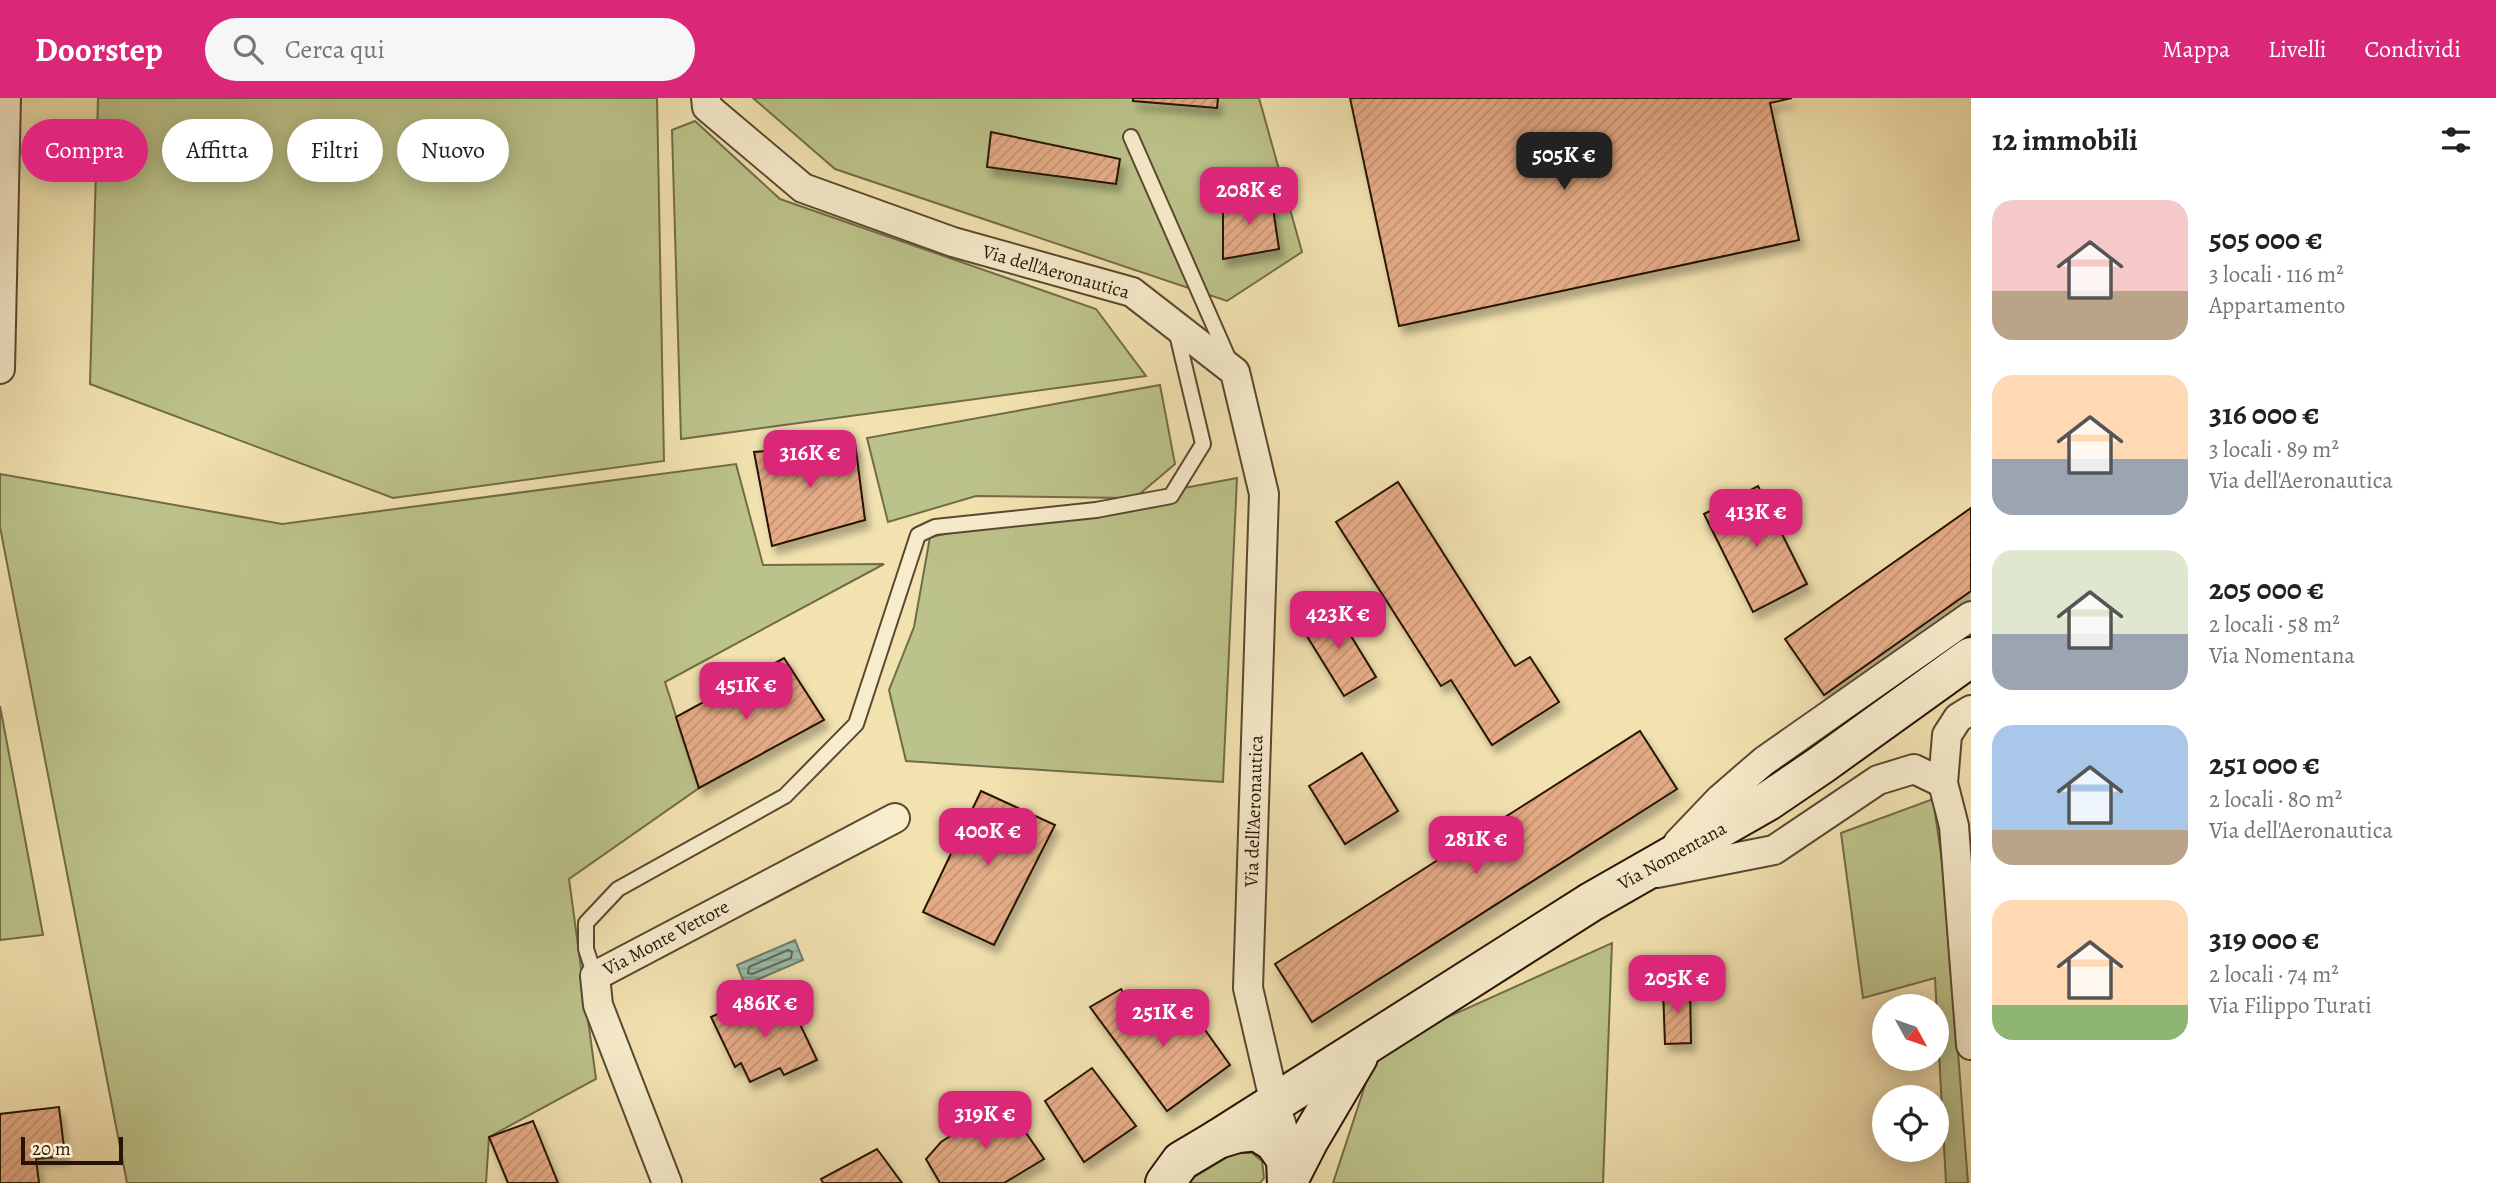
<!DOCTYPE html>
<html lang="it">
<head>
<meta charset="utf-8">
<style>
	body { margin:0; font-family:Alegreya,serif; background:#f6f6f6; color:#222; height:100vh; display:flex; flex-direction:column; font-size:26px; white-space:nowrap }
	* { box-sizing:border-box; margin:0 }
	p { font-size:23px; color:#767676 }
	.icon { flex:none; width:38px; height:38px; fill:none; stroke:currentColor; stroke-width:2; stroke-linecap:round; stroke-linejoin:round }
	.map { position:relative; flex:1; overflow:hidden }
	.side { display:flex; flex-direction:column; background:#fff; width:525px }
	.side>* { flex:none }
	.guide { position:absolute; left:21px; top:21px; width:665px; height:63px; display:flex; gap:14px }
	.needle { width:46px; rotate:130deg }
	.controls { position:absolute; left:1872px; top:896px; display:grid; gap:14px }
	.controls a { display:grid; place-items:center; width:77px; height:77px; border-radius:50%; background:#fff; box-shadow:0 4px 18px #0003; font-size:35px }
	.scale { position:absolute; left:21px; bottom:18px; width:102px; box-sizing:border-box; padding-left:7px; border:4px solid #281306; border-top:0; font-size:19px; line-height:24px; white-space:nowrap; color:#281306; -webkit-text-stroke:5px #f7eccc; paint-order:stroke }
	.price { position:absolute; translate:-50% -60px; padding:0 16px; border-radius:14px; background:#db2777; color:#fff; font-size:23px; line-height:46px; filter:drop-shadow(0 2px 4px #0008) }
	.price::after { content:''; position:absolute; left:50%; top:42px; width:21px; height:16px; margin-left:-10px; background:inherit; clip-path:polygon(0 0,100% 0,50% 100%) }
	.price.current { background:#222; color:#fff }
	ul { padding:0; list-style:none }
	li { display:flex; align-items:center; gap:21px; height:175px; padding:0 21px }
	li span { display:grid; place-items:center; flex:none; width:196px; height:140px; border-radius:21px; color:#555 }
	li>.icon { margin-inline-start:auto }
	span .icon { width:84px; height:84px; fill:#fffc; stroke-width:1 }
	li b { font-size:30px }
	h2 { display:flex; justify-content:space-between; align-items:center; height:84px; padding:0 21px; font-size:30px }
	.tag { padding:0 24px; border-radius:32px; background:#fff; box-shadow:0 4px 18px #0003; font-size:24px; line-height:63px }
	.tag.current { background:#db2777; color:#fff }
	header { display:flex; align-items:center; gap:42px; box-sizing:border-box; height:98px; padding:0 35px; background:#db2777; color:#fff }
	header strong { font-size:33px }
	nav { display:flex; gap:38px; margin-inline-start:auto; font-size:24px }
	.search { width:490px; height:63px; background:#f6f6f6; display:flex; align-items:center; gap:18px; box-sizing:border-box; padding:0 24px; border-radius:38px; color:#767676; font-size:26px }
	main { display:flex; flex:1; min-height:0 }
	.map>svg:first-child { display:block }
	.grass { fill:#bcc38a; stroke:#726b48; stroke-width:2 }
	.water { fill:url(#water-rules); stroke:#6d7a68; stroke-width:2 }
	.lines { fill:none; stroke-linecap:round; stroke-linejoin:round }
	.shore { stroke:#626858; stroke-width:2 }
	.building { fill:url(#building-hatch); stroke:#281306; stroke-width:2; filter:url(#shadow) }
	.service-casing { stroke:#5a4730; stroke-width:18 }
	.minor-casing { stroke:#5a4730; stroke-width:32 }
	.secondary-casing { stroke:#281306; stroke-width:42 }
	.service { stroke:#f7eccc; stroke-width:14 }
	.minor { stroke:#f7eccc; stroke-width:28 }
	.secondary { stroke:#f7eccc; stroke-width:38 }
	.labels { text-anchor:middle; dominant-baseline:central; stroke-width:6; stroke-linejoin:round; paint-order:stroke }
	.street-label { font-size:19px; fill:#281306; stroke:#f7eccc }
</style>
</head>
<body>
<header>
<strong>Doorstep</strong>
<div class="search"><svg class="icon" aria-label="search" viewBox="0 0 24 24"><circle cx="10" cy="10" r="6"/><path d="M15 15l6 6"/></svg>Cerca qui</div>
<nav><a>Mappa</a><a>Livelli</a><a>Condividi</a></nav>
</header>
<main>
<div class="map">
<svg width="1971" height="1085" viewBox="0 0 1971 1085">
	<defs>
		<pattern id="water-rules" width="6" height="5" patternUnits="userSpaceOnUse" patternTransform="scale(1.75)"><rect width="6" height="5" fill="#9bbeaa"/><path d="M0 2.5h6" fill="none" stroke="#86a291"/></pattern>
		<pattern id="building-hatch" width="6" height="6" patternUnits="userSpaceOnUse" patternTransform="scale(1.75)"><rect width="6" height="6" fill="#e5ab86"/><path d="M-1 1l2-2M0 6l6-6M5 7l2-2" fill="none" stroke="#c49272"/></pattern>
		<filter id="shadow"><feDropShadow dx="4.5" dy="8" stdDeviation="3.5" flood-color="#0004"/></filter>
	</defs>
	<rect width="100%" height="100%" fill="#f2e2b0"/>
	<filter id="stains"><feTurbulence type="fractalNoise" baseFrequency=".00286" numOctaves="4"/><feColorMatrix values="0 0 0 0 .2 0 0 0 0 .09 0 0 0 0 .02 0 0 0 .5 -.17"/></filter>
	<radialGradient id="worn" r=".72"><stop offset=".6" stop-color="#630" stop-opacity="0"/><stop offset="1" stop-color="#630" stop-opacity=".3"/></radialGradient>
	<g class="grass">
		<path d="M98,0H657L664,363L393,400L90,286Z"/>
		<path d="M753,0H1259L1302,154L1227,203L835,71Z"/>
		<path d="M695,23L780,101L1096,211L1146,278L681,341L672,32Z"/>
		<path d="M1160,287L1175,366L1136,399L1237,380L1223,684L906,663L889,592L914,529L930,439L1130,400L976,398L888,424L867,340Z"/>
		<path d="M736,366L763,467L884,466L665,584L699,690L569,781L596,981L489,1039L486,1085H127L0,429V376L282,426Z"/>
		<path d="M0,608L43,837L0,842Z"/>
		<path d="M1933,701L1945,784L1968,1085H1946L1935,880L1863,900L1841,735Z"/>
		<path d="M1612,845L1603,1085H1333L1377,951Z"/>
		<path d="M1234,1055H1252L1262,1063L1264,1080L1260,1085H1191V1081Z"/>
	</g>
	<path class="water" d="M795,842L803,862L745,887L737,867Z"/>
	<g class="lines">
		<path class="shore" d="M788,852L792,854L791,860L752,876L748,875L749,869Z"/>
	</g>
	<g class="building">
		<path d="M1133,0H1218L1217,10L1133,3Z"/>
		<path d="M1350,0H1792L1770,5L1799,142L1399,228Z"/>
		<path d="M991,34L1120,61L1116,86L987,69Z"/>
		<path d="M1271,97L1279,151L1223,161V103Z"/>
		<path d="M855,345L865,422L772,448L754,354Z"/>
		<path d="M1398,384L1515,568L1530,559L1559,604L1492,647L1451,582L1441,588L1336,424Z"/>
		<path d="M1758,388L1807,486L1753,514L1704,416Z"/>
		<path d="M1971,410V493L1824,597L1785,541Z"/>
		<path d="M1332,507L1376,579L1344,598L1300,527Z"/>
		<path d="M784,560L824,622L699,690L676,619Z"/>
		<path d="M1640,633L1677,691L1312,924L1275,866Z"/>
		<path d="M1362,655L1398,713L1345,746L1309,688Z"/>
		<path d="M981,693L1055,727L994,847L923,814Z"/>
		<path d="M1690,889L1691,945L1665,946L1663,890Z"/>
		<path d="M1121,891L1149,934L1188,908L1230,967L1167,1013L1090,909Z"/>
		<path d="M789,903L817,962L784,977L780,970L750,984L741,965L735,969L711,919L741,905L749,922Z"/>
		<path d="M1092,970L1136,1028L1084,1064L1045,1003Z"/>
		<path d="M1004,1003L1044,1061L1004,1085H940L926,1061L941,1044Z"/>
		<path d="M59,1009L65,1058L36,1061L39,1085H0V1016Z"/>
		<path d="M533,1023L558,1085H508L489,1039Z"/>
		<path d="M877,1051L902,1085H823L821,1081Z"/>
	</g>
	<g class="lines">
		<defs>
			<g id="service">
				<path d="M1131,39L1229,262"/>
				<path d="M595,878L586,851V825L618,791L785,698L856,626L918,437L935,429L1096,412L1171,398L1203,346L1176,232"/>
			</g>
			<g id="minor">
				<path d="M706,0L707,9L803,90L953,144L1132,194L1235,274L1264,396L1248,890L1275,1006L1284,1035L1286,1061"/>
				<path d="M0,271L6,0"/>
				<path d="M1971,612L1958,620L1947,637L1943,685L1954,728L1971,947"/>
				<path d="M1678,745L1720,701L1764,663L1971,518"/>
				<path d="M1657,775L1774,752L1878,682L1914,671L1943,685"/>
				<path d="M667,1085L598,907L595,878L895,720"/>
			</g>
			<g id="secondary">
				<path d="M1218,1041L1591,804L1768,703L1821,667L1971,559"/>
				<path d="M1165,1085L1181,1063L1218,1041L1238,1035L1257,1033L1274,1044L1286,1061L1287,1085"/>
				<path d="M1287,1085L1309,1042L1358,959"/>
			</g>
		</defs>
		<use href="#service" class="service-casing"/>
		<use href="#minor" class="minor-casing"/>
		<use href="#secondary" class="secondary-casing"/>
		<use href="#service" class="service"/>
		<use href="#minor" class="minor"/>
		<use href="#secondary" class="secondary"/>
	</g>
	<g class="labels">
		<g class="street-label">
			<text transform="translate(1056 174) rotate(16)">Via dell'Aeronautica</text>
			<text transform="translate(1254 713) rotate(-88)">Via dell'Aeronautica</text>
			<text transform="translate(1672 758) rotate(-29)">Via Nomentana</text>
			<text transform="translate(666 840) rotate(-28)">Via Monte Vettore</text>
		</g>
	</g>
	<rect width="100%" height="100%" filter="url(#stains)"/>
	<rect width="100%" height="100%" fill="url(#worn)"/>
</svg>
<div class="controls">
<a><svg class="needle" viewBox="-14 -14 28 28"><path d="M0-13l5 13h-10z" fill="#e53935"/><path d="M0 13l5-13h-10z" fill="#767676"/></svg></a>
<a><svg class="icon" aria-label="locate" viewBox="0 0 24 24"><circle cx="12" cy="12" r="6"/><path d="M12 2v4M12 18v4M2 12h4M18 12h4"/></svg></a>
</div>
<div class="scale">20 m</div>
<b class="price current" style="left:1564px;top:94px">505K €</b>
<b class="price" style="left:1249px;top:129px">208K €</b>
<b class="price" style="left:810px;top:392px">316K €</b>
<b class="price" style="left:1756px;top:451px">413K €</b>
<b class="price" style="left:1338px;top:553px">423K €</b>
<b class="price" style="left:746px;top:624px">451K €</b>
<b class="price" style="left:988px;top:770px">400K €</b>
<b class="price" style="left:1476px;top:778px">281K €</b>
<b class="price" style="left:1677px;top:917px">205K €</b>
<b class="price" style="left:765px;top:942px">486K €</b>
<b class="price" style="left:1163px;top:951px">251K €</b>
<b class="price" style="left:985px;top:1053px">319K €</b>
<div class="guide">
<a class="tag current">Compra</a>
<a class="tag">Affitta</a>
<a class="tag">Filtri</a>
<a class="tag">Nuovo</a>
</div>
</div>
<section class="side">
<h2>12 immobili<svg class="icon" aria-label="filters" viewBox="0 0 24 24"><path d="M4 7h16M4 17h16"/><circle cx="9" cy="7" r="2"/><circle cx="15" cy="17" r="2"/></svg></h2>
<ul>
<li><span style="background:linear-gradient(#f6c9c9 65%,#b9a48a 0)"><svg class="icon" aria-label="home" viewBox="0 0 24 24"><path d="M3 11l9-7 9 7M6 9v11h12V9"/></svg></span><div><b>505 000 €</b><p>3 locali · 116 m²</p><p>Appartamento</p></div></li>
<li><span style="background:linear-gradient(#ffd9b3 60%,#9aa5b1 0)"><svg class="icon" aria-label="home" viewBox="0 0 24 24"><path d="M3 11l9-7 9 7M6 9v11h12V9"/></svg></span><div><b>316 000 €</b><p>3 locali · 89 m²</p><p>Via dell'Aeronautica</p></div></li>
<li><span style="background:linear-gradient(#dfe7d0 60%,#9aa5b1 0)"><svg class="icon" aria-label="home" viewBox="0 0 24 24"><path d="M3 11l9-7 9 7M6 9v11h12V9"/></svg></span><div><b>205 000 €</b><p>2 locali · 58 m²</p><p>Via Nomentana</p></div></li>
<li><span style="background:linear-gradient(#a9c7e8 75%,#b9a48a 0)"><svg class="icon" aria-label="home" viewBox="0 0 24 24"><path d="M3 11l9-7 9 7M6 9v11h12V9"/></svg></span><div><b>251 000 €</b><p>2 locali · 80 m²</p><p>Via dell'Aeronautica</p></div></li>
<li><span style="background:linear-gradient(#ffd9b3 75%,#8fb573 0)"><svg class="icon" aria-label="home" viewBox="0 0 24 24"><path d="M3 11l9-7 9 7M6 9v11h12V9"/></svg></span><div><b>319 000 €</b><p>2 locali · 74 m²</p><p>Via Filippo Turati</p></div></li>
</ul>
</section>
</main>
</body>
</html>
